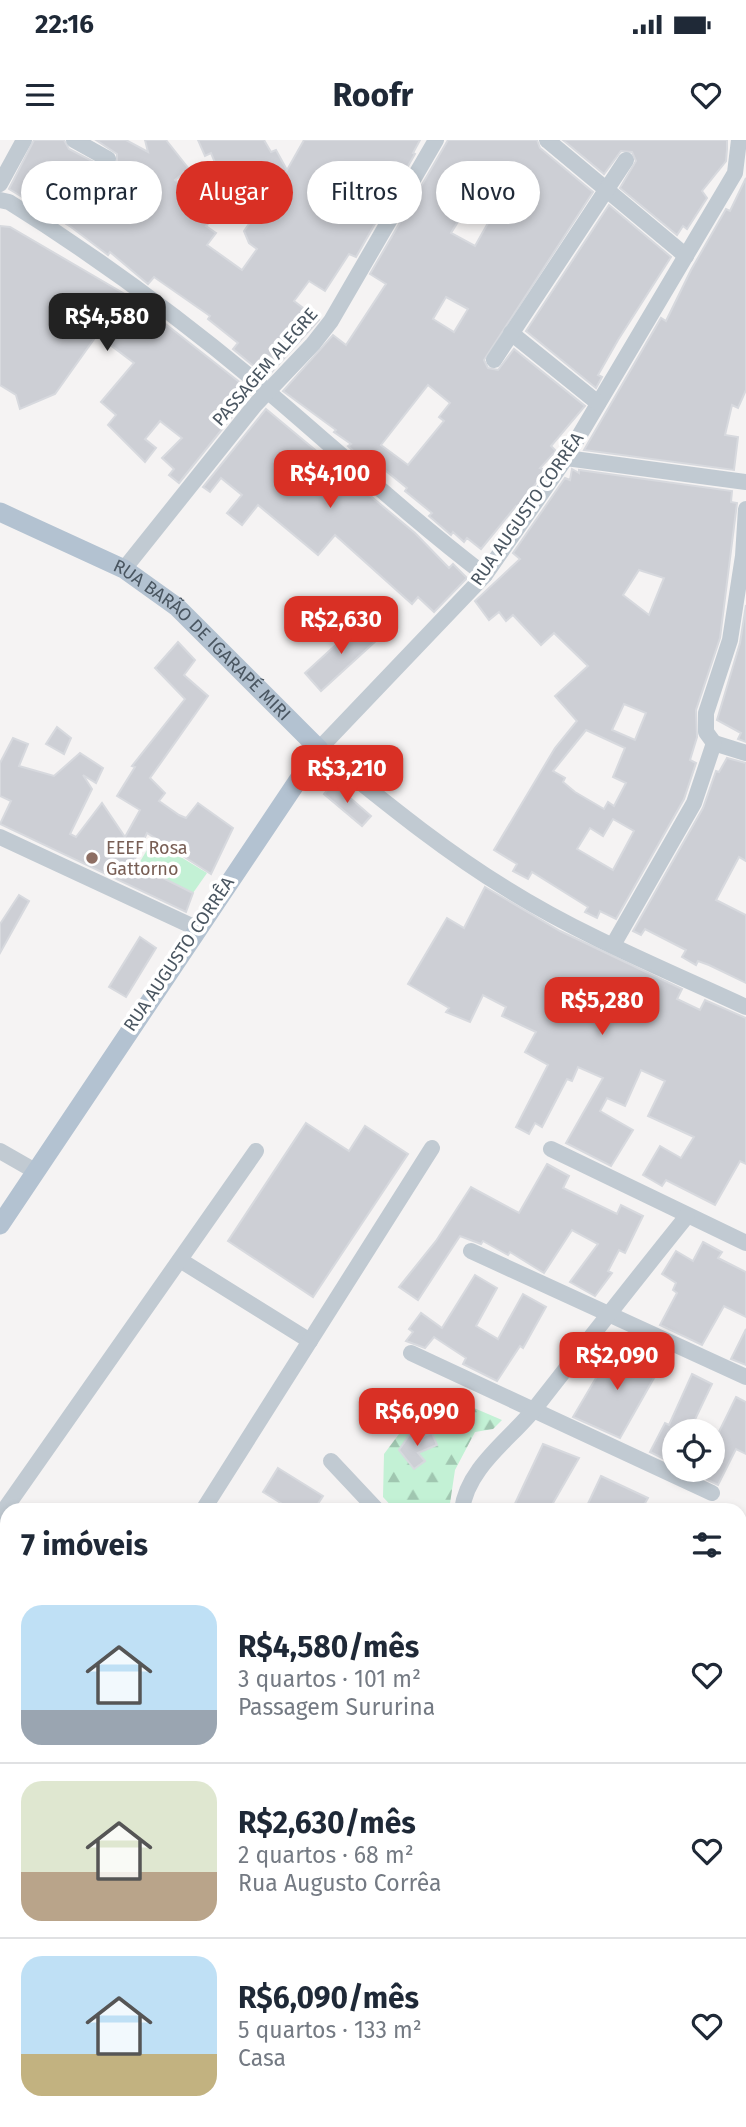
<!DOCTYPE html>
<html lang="pt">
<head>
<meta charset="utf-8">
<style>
	body { margin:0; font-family:"Fira Sans",sans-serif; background:#f2f2f3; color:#1f2937; height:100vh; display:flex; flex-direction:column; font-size:26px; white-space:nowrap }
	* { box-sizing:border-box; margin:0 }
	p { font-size:23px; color:#747a83 }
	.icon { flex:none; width:38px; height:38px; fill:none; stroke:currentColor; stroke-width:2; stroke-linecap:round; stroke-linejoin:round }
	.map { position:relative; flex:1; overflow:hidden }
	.side { position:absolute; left:0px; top:1363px; width:747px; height:625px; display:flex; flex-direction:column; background:#fff; border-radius:21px 21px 0 0; box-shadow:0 4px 10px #0003 }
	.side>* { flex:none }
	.top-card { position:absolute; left:21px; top:21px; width:705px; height:63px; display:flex; gap:14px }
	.controls { position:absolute; left:662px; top:1279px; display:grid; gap:14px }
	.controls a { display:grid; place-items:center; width:63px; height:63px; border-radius:50%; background:#fff; box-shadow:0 4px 10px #0003; font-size:35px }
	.price { position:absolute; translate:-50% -60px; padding:0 16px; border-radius:14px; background:#d93025; color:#fff; font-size:23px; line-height:46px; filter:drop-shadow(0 2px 4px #0008) }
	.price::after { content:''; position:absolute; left:50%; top:42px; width:21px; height:16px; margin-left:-10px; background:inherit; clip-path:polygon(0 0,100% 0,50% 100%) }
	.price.on { background:#222; color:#fff }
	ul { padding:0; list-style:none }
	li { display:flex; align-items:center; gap:21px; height:175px; padding:0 21px }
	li+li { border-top:2px solid #e0e1e3 }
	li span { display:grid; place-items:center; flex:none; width:196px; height:140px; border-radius:21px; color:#555 }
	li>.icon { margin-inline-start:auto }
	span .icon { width:84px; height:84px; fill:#fffc; stroke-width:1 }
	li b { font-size:30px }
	h2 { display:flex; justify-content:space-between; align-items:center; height:84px; padding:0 21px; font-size:30px }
	.chip { padding:0 24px; border-radius:32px; background:#fff; box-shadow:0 4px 10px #0003; font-size:24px; line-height:63px }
	.chip.on { background:#d93025; color:#fff }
	.status { display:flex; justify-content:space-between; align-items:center; height:49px; padding:0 35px; background:#fff; direction:ltr }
	.status svg { height:19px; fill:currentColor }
	header { display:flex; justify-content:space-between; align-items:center; height:91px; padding:0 21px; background:#fff; font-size:32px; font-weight:700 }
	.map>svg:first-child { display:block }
	.education { fill:#e6e4e5 }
	.grass { fill:url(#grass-tufts) }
	.forest { fill:url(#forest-firs) }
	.garden { fill:#c3f1d5 }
	.building { fill:#cdcfd5; stroke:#d7d9de; stroke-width:2; fill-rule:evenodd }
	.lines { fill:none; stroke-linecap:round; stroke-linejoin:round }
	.minor { stroke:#c1cad2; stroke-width:16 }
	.major { stroke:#b3c2d1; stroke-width:19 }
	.education-dot { fill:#8d6e63; stroke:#fff; stroke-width:2.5 }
	.labels { text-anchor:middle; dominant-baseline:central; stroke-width:7; stroke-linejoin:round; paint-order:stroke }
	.street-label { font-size:18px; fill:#4a5661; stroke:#fff }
	.education-label { font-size:18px; fill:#785e54; stroke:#fff; text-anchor:start }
</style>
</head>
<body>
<div class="status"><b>22:16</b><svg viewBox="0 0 49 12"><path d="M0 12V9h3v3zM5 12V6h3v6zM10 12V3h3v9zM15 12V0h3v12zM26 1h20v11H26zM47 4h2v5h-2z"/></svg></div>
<header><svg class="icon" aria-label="menu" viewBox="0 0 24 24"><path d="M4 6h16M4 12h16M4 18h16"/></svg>Roofr<svg class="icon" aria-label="heart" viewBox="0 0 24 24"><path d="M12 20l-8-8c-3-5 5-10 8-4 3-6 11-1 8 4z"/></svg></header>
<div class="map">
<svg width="746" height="1987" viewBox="0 0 746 1987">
	<defs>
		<pattern id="grass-tufts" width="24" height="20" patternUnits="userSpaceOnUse" patternTransform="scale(1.75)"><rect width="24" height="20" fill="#c3f1d5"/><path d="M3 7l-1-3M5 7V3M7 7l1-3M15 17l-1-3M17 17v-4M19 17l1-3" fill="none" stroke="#a0c6b0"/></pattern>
		<pattern id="forest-firs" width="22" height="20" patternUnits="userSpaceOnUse" patternTransform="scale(1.75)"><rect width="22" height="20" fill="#c3f1d5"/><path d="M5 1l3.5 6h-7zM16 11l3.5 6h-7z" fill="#a0c6b0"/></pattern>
	</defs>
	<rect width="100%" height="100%" fill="#f5f3f3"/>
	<path class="education" d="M0,1653L7,1660V1981H374L381,1987H0Z"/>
	<path class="grass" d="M0,1863L7,1869V1917L0,1938Z"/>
	<g class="forest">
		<path d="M432,1250L502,1280L493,1289L475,1292L455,1330L449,1370H395L383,1357L384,1314Z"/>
		<path d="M0,1679L7,1685V1830L0,1824Z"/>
		<path d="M185,1981H313L315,1983L314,1987H192Z"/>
	</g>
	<path class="garden" d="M153,700L207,733L193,753L138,725Z"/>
	<g class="building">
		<path d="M34,0H64L69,9L107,29L117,25V14L96,0H126L148,12L145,0H166L189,29L175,40L218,72L206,86L216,93L207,105L242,130L257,109L249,103L244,91L278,42L231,61L211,13L205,16L198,0H264L271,12L276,10L287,30L304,0H420L413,13L415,14L356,117L349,114L325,151L309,141L294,161L319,180L267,237L233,209L238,203L208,179L210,176L154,137L148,144L110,112L108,115L71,87L9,49Z"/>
		<path d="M448,0H537L540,8L593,52L484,220L488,228L498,230L514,209L585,266L551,306L556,311L540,328L545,330L519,368L516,366L481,409L467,398L464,402L453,392L451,395L429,376L432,373L405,351L407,348L381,327L378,331L368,324L348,306L351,304L334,292L336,290L283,251L333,195L346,205L386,144L370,134ZM466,69L488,83L475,106L451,93ZM446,157L468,169L454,192L433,179ZM428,245L450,263L439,277L444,281L408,325L381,305Z"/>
		<path d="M563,0H727V9L726,21L702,51L707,58L687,89L683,86L677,95L620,48L636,21L632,12L621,11L604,34Z"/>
		<path d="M746,38V250L738,268L732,265L725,295L738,297L734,330L584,310L661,178L666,181L691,130L726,69L730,71Z"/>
		<path d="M609,65L671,117L618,200L598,235L602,237L596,248L526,191Z"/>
		<path d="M0,86L10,87L135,160L252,252L179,343L169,335L174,329L162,318L182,298L160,281L145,299L156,308L145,322L108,285L116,275L101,262L134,223L97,195L55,254L20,269L16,255L0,245Z"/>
		<path d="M266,269L415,393L449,428L453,424L467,438L434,472L418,457L412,464L335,395L318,415L258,365L242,385L227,373L242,355L221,338L210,352L203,347Z"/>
		<path d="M572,329L579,333V330L732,351L731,362L737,363L720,498L696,570L697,597L690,620L696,623L684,659L616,779L600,771L597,778L585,772L588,767L532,732L528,739L513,731L517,724L494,710L555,608L577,581L555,556L588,526L554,493L541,505L513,475L506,481L499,472L489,480L475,461L520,419L513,413L565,338L570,340ZM639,430L664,438L649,475L623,455ZM624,564L646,573L635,600L612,590ZM586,590L625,608L613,637L626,643L614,666L608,662L604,669L575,652L563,642L565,638L553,631ZM613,679L634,691L613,730L577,709L590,688L603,696Z"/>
		<path d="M746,465V602L738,599L741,593L717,580L740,503Z"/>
		<path d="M361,482L377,500L321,551L305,533Z"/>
		<path d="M178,502L195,520L184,535L208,556L150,638L165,653L159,661L179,675L186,678L198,663L233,688L211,734L147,693L133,723L193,753L186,772L0,684L11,661L0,656V623L13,598L28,604L19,626L54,636L80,613L103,628L96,643L83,635L92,649L70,694L76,697L102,663L125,697L140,670L117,656L135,627L132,626L185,559L155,528Z"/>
		<path d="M57,587L71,598L64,614L46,604Z"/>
		<path d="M727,618L746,623V721L739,717L716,760L746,775V843L709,825L698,821L696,825L682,817L686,810L645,789L641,795L633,791L703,668L716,631L719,632Z"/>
		<path d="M333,643L371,676L362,686L324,654Z"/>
		<path d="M485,747L560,791L682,849L677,859L700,870L705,860L746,878V1024L740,1021L715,1065L666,1040L662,1046L643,1035L660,1006L681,1018L694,997L648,976L665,941L641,930L625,966L607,958L600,971L633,990L611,1026L566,1003L603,938L578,927L572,941L567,939L542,987L535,983L529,994L516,987L548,925L525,912L536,892L502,876L506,867L483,855L470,882L446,872L449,868L408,844L447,778L464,788Z"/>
		<path d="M19,755L29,761L0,813V784Z"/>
		<path d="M140,797L156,808L126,857L109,847Z"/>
		<path d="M306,983L349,1011L365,986L408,1014L313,1157L228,1101Z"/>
		<path d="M547,1024L569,1036L563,1048L617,1074L621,1065L643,1076L625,1113L619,1110L608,1131L612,1133L595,1156L570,1142L598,1104L572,1090L544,1133L510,1112L508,1115L483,1101L481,1104L460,1096L418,1160L399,1147L436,1101L471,1047L519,1073Z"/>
		<path d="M703,1102L722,1112L718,1118L746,1132V1177L724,1166L702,1205L660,1185L677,1153L673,1150L676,1143L662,1134L676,1111L693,1121Z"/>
		<path d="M475,1135L497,1148L476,1186L498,1199L523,1154L546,1167L523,1208L520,1206L497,1241L463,1224L466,1218L434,1197L425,1208L406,1201L413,1192L409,1189L421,1173L442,1188Z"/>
		<path d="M746,1189V1225L731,1219Z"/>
		<path d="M616,1204L659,1229L620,1298L573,1277Z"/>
		<path d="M692,1234L712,1244L689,1292H674V1324L650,1312L665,1283L669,1285Z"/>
		<path d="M736,1257L746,1262V1314L736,1309L718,1345L687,1330H712V1306Z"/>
		<path d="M412,1291L422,1297L432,1293L437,1305L418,1313L425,1321L414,1329L399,1310Z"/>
		<path d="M543,1304L579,1318L549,1370H512Z"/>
		<path d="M278,1328L323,1356L314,1370H292L263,1352Z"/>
		<path d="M601,1336L648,1358L641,1370H585Z"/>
	</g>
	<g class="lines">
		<g class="minor">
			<path d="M74,0L108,19"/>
			<path d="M547,0L686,116"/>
			<path d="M739,0L735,33L566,318L485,435L319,609C380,658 440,708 507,749C582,796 666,830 746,867"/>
			<path d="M0,44L24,0"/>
			<path d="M0,60L9,62C99,118 184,181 266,250C339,312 409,377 485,435"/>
			<path d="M511,193L598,263"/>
			<path d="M494,220L626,20"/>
			<path d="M566,318L746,342"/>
			<path d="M124,429L255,265L313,204L331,181L436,0"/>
			<path d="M714,603L746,613"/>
			<path d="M0,697L196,788"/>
			<path d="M613,805L694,663L714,603L706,592V573L730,500L743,416L746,369"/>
			<path d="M551,1009L746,1103"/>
			<path d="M0,1011L35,1031"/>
			<path d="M471,1111L746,1237"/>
			<path d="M180,1120L310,1201"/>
			<path d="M411,1213L712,1353"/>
			<path d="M331,1321L377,1370"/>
			<path d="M203,1370L432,1008"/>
			<path d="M462,1370C467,1327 512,1298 536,1267C586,1203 636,1139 687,1076"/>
			<path d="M0,1376L256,1011"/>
			<path d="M740,1391L746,1394"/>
			<path d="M740,1512L746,1515"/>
			<path d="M740,1565L746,1568"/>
			<path d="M740,1594L746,1583"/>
			<path d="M740,1815L746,1807"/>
			<path d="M0,1844L7,1849"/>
			<path d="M741,1895L746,1893"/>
			<path d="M740,1945L746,1950"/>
			<path d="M172,1981L179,1987"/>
			<path d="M629,1981L635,1987"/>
			<path d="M344,1987L347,1981"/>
			<path d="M536,1987L544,1981"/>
		</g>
		<g class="major">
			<path id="s1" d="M0,372L124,429L177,467L319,609L0,1085"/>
			<path d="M0,1614L7,1620"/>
			<path d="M0,1653L7,1659"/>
			<path d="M374,1981L381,1987"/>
			<path d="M419,1981L426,1987"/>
		</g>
	</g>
	<circle class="education-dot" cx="92" cy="718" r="7"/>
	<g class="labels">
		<g class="street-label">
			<text transform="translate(265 227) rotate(-49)">PASSAGEM ALEGRE</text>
			<text transform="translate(527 369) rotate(-55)">RUA AUGUSTO CORRÊA</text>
			<text stroke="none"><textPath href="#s1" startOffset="242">RUA BARÃO DE IGARAPÉ MIRI</textPath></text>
			<text transform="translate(179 814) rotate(-56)">RUA AUGUSTO CORRÊA</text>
		</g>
		<g class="education-label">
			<text x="106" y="708">EEEF Rosa<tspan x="106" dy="21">Gattorno</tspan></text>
		</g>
	</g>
</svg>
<div class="controls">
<a><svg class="icon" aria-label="locate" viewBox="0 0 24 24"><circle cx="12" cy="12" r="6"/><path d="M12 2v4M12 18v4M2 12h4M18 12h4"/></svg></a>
</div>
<b class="price on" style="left:107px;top:213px">R$4,580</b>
<b class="price" style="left:330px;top:370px">R$4,100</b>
<b class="price" style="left:341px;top:516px">R$2,630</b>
<b class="price" style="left:347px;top:665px">R$3,210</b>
<b class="price" style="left:602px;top:897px">R$5,280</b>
<b class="price" style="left:617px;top:1252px">R$2,090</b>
<b class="price" style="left:417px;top:1308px">R$6,090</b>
<div class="top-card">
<a class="chip">Comprar</a>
<a class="chip on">Alugar</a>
<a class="chip">Filtros</a>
<a class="chip">Novo</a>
</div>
<section class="side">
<h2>7 imóveis<svg class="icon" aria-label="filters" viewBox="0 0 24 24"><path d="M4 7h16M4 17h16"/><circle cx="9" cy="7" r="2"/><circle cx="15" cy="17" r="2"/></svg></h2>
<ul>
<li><span style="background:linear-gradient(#bfe0f5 75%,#9aa5b1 0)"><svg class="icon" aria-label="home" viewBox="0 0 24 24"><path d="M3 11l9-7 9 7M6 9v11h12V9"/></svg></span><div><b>R$4,580/mês</b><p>3 quartos · 101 m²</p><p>Passagem Sururina</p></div><svg class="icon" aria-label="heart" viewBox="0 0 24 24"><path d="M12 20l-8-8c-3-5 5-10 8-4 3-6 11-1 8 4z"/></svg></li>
<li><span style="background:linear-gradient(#dfe7d0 65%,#b9a48a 0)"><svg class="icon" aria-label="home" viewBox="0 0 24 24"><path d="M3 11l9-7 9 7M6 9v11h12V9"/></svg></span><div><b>R$2,630/mês</b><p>2 quartos · 68 m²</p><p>Rua Augusto Corrêa</p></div><svg class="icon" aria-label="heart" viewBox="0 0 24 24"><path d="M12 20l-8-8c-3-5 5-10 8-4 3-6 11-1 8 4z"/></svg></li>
<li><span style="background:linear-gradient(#bfe0f5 70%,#c2b280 0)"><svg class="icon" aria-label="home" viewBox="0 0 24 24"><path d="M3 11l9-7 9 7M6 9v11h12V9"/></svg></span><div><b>R$6,090/mês</b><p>5 quartos · 133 m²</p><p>Casa</p></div><svg class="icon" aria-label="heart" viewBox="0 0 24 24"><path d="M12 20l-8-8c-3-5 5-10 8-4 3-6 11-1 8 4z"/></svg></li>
</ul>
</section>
</div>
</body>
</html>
